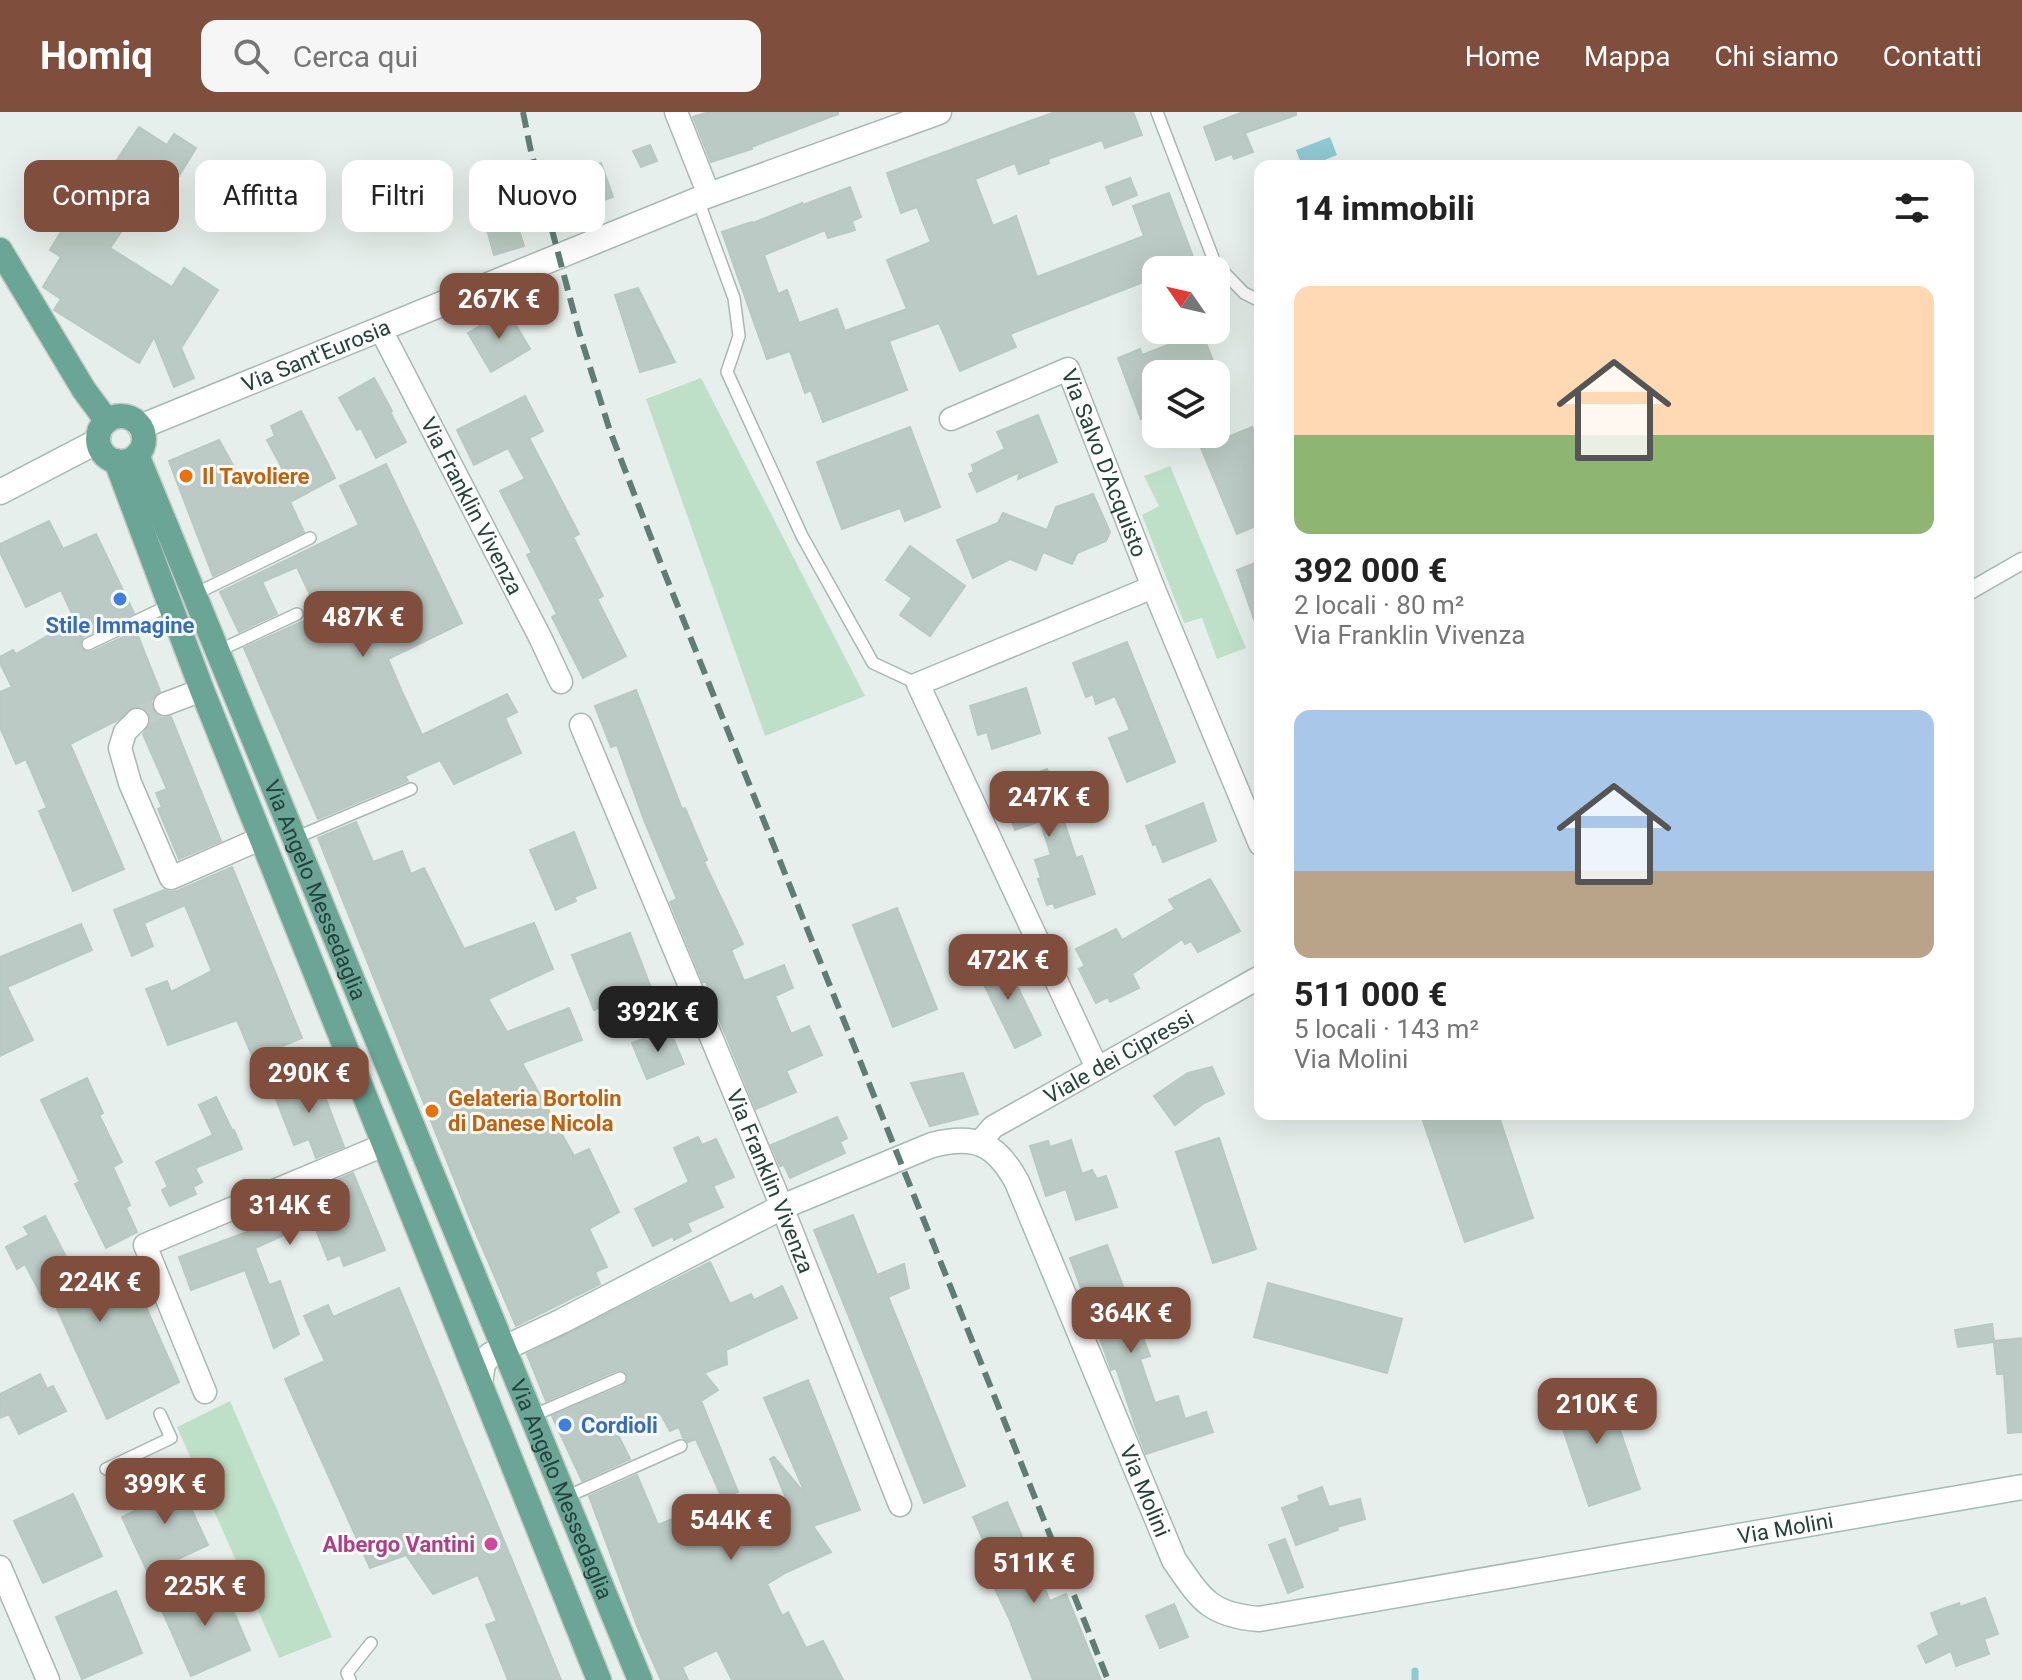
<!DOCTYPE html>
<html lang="it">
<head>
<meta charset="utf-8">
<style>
	body { margin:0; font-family:Roboto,sans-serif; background:#f6f6f6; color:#222; height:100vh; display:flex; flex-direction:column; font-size:30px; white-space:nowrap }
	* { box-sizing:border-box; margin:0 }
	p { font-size:26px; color:#767676 }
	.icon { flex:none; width:44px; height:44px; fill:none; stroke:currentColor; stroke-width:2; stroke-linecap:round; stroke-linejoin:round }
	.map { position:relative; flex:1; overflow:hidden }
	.panel { position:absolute; left:1254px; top:48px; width:720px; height:960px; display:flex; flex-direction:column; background:#fff; border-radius:16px; box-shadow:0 8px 32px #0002 }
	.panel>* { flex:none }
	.guide { position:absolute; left:24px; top:48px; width:760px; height:72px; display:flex; gap:16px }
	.needle { width:52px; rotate:304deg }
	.buttons { position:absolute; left:1142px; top:144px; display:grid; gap:16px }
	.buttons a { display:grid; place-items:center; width:88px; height:88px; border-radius:16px; background:#fff; box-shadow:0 8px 32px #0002; font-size:40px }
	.price { position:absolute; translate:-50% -68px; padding:0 18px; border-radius:16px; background:#804e3d; color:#fff; font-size:26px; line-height:52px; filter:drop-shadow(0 2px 4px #0008) }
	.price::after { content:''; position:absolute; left:50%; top:48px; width:24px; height:18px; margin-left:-12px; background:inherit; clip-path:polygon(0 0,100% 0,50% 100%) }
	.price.active { background:#222; color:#fff }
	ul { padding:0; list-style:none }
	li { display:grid; align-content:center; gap:16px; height:424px; padding:0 40px }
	li span { display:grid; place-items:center; height:248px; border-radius:16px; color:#555 }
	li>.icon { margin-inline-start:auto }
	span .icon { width:144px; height:144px; fill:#fffc; stroke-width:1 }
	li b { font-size:34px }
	h2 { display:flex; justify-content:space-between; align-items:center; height:96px; padding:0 40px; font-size:34px }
	.pill { padding:0 28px; border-radius:16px; background:#fff; box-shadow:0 8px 32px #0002; font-size:28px; line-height:72px }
	.pill.active { background:#804e3d; color:#fff }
	header { display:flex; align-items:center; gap:48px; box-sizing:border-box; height:112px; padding:0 40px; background:#804e3d; color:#fff }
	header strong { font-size:38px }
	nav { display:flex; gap:44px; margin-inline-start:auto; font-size:28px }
	.search { width:560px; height:72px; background:#f6f6f6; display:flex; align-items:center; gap:20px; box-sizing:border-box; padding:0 28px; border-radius:16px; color:#767676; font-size:30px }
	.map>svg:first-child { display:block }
	.green { fill:#bfe0c8 }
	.water { fill:#8ec9d4 }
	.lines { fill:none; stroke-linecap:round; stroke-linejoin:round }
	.stream { stroke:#8ec9d4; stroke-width:7 }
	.building { fill:#bbcac4; stroke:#b8c9c2; stroke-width:2 }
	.minor-tunnel { stroke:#bfccc8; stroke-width:22; stroke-dasharray:22 11; stroke-linecap:butt }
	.service-casing { stroke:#a8b8b2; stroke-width:14 }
	.pedestrian-casing { stroke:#a8b8b2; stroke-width:19 }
	.minor-casing { stroke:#a8b8b2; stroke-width:25 }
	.tertiary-casing { stroke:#a8b8b2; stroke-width:27 }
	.secondary-casing { stroke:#a4bbb3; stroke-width:27 }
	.primary-casing { stroke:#c2cac8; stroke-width:27 }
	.service { stroke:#fff; stroke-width:11 }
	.pedestrian { stroke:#fff; stroke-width:16 }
	.minor { stroke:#fff; stroke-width:22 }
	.tertiary { stroke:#fff; stroke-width:24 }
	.secondary { stroke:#fff; stroke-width:24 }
	.primary { stroke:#6aa596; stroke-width:24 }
	.rail { stroke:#5f7d75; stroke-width:6; stroke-dasharray:16 8; stroke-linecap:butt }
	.food-dot { fill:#e8710a; stroke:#f7fbf9; stroke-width:3 }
	.shop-dot { fill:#3f7fe0; stroke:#f7fbf9; stroke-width:3 }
	.hotel-dot { fill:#d1479c; stroke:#f7fbf9; stroke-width:3 }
	.labels { text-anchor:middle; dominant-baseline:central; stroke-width:6; stroke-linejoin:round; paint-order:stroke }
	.street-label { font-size:22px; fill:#24423a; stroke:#f7fbf9 }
	.food-label { font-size:22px; font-weight:bold; fill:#c56008; stroke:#f7fbf9; text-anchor:start }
	.shop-label { font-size:22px; font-weight:bold; fill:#366cbe; stroke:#f7fbf9 }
	.hotel-label { font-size:22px; font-weight:bold; fill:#b23c85; stroke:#f7fbf9; text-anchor:end }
</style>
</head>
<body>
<header>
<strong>Homiq</strong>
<div class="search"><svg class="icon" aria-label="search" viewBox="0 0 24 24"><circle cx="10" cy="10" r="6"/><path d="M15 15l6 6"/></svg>Cerca qui</div>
<nav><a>Home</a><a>Mappa</a><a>Chi siamo</a><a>Contatti</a></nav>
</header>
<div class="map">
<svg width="2022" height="1568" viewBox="0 0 2022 1568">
	<rect width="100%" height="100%" fill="#e6efeb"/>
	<g class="green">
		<path d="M701,266L865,584L765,624L646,287Z"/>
		<path d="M1170,354L1246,536L1217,547L1202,506L1184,511L1142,403L1159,394L1144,364Z"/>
		<path d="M230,1289L332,1525L279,1546L177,1315Z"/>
	</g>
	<path class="water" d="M1330,25L1337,43L1310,54H1302L1296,38Z"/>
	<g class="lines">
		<path class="stream" d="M1415,1568V1559"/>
	</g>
	<g class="building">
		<path d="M709,0H838V2L751,35L752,37L711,50L693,5Z"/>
		<path d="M1055,0H1133L1142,23L1105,36L1102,28L1048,47L1049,51L1019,62L1015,51L975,67L993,114L1016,104L1037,165L1144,124L1133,94L1169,81L1198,158H1156V165L1010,222L1016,235L960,259L939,211L889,229L907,278L823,310L811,278L805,281L790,239L767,247L722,120L752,110L753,111L802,91L803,93L850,75L861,105L852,109L855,118L828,126L825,118L764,143L778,182L787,178L799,211L837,197L845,219L907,197L887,148L931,130L917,95L901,101L887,61Z"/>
		<path d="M1243,0H1296V3L1245,21L1253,40L1234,47L1232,42L1216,48L1204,15Z"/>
		<path d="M139,15L167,33L174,22L196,36L177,67L163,58L110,136L172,175L184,156L218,178L181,236L194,266L174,275L154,225L139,251L54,198L61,187L43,175L61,145L50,138L69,107L63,94L78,86L87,92Z"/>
		<path d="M650,33L657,49L641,55L633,39Z"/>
		<path d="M601,51L613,85L582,96L571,62Z"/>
		<path d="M495,63L503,99L512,97L524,134L494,143L475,74L479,68Z"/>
		<path d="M1130,66L1137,83L1113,93L1106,75Z"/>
		<path d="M638,176L675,250L640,260L615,183Z"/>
		<path d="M507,198L530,237L491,260L468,221Z"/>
		<path d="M1178,218H1201L1218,262H1156V301L1141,307L1118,246L1140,237L1142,243L1181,228Z"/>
		<path d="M374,266L392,299L390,300L406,330L376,346L361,316L357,318L339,286Z"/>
		<path d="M525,284L543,319L529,326L579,422L573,425L603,484L597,487L626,544L583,566L552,505L557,502L527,443L532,441L500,379L525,367L508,336L474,353L457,318Z"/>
		<path d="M301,299L335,366L290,390L304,420L213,464L169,349L219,328L247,378L283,358L267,328L275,324L271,314Z"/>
		<path d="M1038,303L1057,350L1018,367L1020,360L977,380L969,362L974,360L972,353L1005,337L997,320Z"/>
		<path d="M910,315L940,395L905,409L900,396L842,417L817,350Z"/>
		<path d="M1252,315L1260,334V412L1237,422L1201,336Z"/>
		<path d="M386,352L462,511L388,547L402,580L422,623L507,582L517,600L505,606L521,641L454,672L440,648L405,664L408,669L318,707L244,536L319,502L297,455L262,470L277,502L239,520L220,480L359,413L340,374Z"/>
		<path d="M1093,382L1110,420L1106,429L1077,441L1072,452L1043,440L1036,458L1010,447L973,466L957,428L998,411L1003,401L1047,418L1056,395Z"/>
		<path d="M49,409L63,437L96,422L134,501L84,524L81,528L80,535L84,539L91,540L136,519L160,579L155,583L151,589L152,598L157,603L162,606L171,605L221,729L179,747L158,697L162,695L156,681L167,677L143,622L150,612V604L146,598L141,595H133L118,608L70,632L124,757L73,779L39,699L47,696L26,647L16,652L0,615V580L12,575L0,551V545L13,538L16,542L75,508L61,478L26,495L0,440V432Z"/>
		<path d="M910,434L965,474L930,524L900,503L912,486L886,468Z"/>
		<path d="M1260,449V515L1257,516L1237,458Z"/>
		<path d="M1127,530L1175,650L1127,670L1109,626L1130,618L1115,584L1096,592L1093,582L1086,585L1073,551Z"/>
		<path d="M1026,576L1040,621L992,637L987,620L978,623L970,594Z"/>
		<path d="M636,578L682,697L685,696L707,748L704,750L743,832L731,838L744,869L784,853L793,876L775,884L791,922L809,914L822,943L786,959L796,980L756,997L718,904L719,903L706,870H703L670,790L677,787L644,708L617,633L611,635L595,594Z"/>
		<path d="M1047,657L1076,746L1082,744L1095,782L1055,796L1053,791L1047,793L1038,767L1041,766L1035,748L1051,743L1040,709L1015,718L1000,674Z"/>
		<path d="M1203,691L1216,729L1163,750L1156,732L1153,733L1146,714Z"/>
		<path d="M356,710L373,750L402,739L411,762L424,756L464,837L534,811L553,857L488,887L507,920L569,896L582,928L522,951L574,1044L589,1037L619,1100L589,1117L607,1155L595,1160L600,1172L516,1214L473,1114L318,726Z"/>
		<path d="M574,720L596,776L574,785L576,789L556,798L530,738Z"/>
		<path d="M232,755L302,926L253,946L237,908L168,933L146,877L167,869L171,880L212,859L185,793L144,811L153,834L132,844L114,798L164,778L170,780L177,779Z"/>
		<path d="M1210,767L1240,819L1198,840L1191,829L1185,832L1182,827L1132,862L1139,876L1110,890L1108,885L1096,891L1079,857L1085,854L1076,837L1116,817L1122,828L1175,797L1169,788Z"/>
		<path d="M897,796L937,897L893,915L853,813Z"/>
		<path d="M81,812L92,838L7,875L33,928L0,944V845Z"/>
		<path d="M630,821L651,876L594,898L572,843Z"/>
		<path d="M1002,843L1041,923L1015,936L976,856Z"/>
		<path d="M669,917L684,952L647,967L632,931Z"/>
		<path d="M1212,955L1224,982L1204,991L1175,1013L1154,984L1188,961Z"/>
		<path d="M315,959L344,1035L316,1046L309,1027L294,1033L276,987L284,984L280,973Z"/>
		<path d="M963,961L978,1002L930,1014L911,971Z"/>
		<path d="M87,966L103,1001L99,1003L122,1050L113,1055L130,1093L126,1096L137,1120L106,1136L75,1072L80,1070L41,988Z"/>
		<path d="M216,985L232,1018H234L242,1037L195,1056L202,1070L193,1075L196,1082L170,1094L162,1078L168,1075L156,1050L213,1023L199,993Z"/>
		<path d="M1442,1002H1498L1533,1106L1465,1130L1423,1009Z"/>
		<path d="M837,1005L847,1026L840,1030L845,1041L790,1066L784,1053L780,1054L771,1033Z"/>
		<path d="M698,1025L702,1033L716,1027L734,1065L713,1074L723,1095L687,1111L691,1119L674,1128L673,1124L653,1134L635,1097L689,1070L674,1036Z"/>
		<path d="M1219,1026L1256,1137L1213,1151L1176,1040Z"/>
		<path d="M1071,1028L1082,1062L1092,1058L1097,1067L1106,1064L1117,1095L1076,1108L1066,1077L1046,1084L1030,1034L1048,1029L1050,1035Z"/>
		<path d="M353,1061L385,1138L344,1154L340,1143L328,1148L313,1110L255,1136L269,1173L280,1169L299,1222L274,1236L245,1158L191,1178L179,1145L247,1120L243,1110Z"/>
		<path d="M853,1103L877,1163L904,1152L909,1176L888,1185L965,1374L924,1391L814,1118Z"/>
		<path d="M45,1104L85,1182L130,1159L179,1270L107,1307L49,1179L41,1183L25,1152L17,1157L6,1135L29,1123L24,1115Z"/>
		<path d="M1107,1133L1150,1244L1140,1247L1155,1291L1178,1284L1185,1307L1206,1300L1213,1320L1146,1342L1136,1316L1116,1256L1111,1258L1110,1254L1070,1146Z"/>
		<path d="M710,1150L730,1192L751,1182L754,1188L782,1174L797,1206L726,1238L727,1252L704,1261L718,1278L701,1289L738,1380L722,1386L696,1327L688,1330L683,1326L679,1315L670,1319L660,1301L618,1323L630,1347L582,1369L552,1304L623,1274L628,1268L627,1262L622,1258H617L546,1289L527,1242Z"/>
		<path d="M1268,1171L1402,1207L1387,1261L1254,1225Z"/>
		<path d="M399,1176L511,1446L561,1568H508L486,1513L497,1509L478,1463L433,1482L406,1443L370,1456L285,1267L325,1249L304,1204L328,1193L333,1205Z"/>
		<path d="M1992,1212L1994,1229L2022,1226V1320L2008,1321L2004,1262H1997L1994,1230L1958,1235L1955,1218Z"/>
		<path d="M40,1262L47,1277L53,1274L66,1299L19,1322L9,1302L0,1306V1282Z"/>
		<path d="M808,1268L860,1398L813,1414L831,1440L787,1460L767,1472L782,1504L788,1500L806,1536L823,1529L843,1568H732L717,1538L682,1555L688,1568H661L638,1516L589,1384L637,1363L658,1413L713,1390L728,1430L791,1399L770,1347L774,1345L806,1383L764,1286Z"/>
		<path d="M1605,1274L1640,1377L1589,1394L1554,1291Z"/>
		<path d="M176,1364L208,1433L148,1461L122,1405L147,1393L141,1381Z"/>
		<path d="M1322,1375L1329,1395L1360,1387L1365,1407L1337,1415L1338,1418L1296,1433L1282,1396L1300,1389L1298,1384Z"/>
		<path d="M73,1382L102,1444L43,1471L14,1409Z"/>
		<path d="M1007,1390L1050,1489L1066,1482L1101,1568H1033L1009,1506L995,1477L1003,1474L973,1405Z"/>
		<path d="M1285,1427L1303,1475L1288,1481L1269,1433Z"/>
		<path d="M220,1468L250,1538L191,1564L160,1494Z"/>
		<path d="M116,1479L142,1541L82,1567L56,1505Z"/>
		<path d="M1985,1486L1998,1522L1984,1527L1989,1542L1956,1554L1951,1539L1926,1551L1918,1534L1939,1523L1931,1501L1959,1491L1960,1495Z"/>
		<path d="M1174,1492L1188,1525L1160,1536L1146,1504Z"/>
	</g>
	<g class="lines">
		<path class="minor-tunnel" d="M137,608L165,592"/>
		<defs>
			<g id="service">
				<path d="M1157,0L1215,151L1244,181L1260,189"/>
				<path d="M698,88L734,186L739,224L727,260L802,424L873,551L918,572"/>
				<path d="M195,482L310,426"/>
				<path d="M88,532L170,493"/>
				<path d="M218,539L297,502"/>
				<path d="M295,726L411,677"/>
				<path d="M532,1304L620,1266"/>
				<path d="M106,1357L171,1326L160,1302"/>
				<path d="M566,1385L681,1334"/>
				<path d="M350,1568L347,1561L371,1531"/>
			</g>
			<path id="pedestrian" d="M1968,480L2022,449"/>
			<g id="minor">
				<path d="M676,0L709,83"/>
				<path id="s1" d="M381,218L541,527L561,570"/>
				<path id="s2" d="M951,307L1068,257L1153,475"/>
				<path d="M165,592L202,578"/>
				<path d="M137,608L125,620L120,636L130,671L171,766L262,726"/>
				<path id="s3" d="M581,613L782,1095L900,1393"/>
				<path d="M1097,956L918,572L1153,475L1260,732"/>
				<path id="s4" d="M980,1030L993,1015L1260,865"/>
				<path d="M205,1280L145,1133L384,1033"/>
				<path d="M0,1455L48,1568"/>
			</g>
			<g id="tertiary">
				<path id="s5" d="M140,315L709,83L939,0"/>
				<path d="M0,380L98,329"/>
			</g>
			<g id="secondary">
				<path id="s6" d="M480,1271L483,1252L490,1243L562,1209L782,1095L932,1033C975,1022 996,1031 1017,1070L1174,1448C1201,1487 1209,1503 1259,1507L2022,1375"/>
			</g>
			<g id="primary">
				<path d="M0,138L84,278L107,309"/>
				<circle cx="121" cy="327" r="23"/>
				<path id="s7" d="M137,343L640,1568"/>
				<path d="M116,349L202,578L599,1568"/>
			</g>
		</defs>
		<use href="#service" class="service-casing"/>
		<use href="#pedestrian" class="pedestrian-casing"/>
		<use href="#minor" class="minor-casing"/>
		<use href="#tertiary" class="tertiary-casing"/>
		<use href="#secondary" class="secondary-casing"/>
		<use href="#primary" class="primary-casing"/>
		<use href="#service" class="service"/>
		<use href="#pedestrian" class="pedestrian"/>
		<use href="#minor" class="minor"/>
		<use href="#tertiary" class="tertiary"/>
		<use href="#secondary" class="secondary"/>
		<use href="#primary" class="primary"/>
		<path class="rail" d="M523,0L530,35L579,220L610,319L663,457L1108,1568"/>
	</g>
	<g class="food-dot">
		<circle cx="186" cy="364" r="8"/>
		<circle cx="432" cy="999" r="8"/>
	</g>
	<g class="shop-dot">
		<circle cx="120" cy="487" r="8"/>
		<circle cx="565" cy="1313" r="8"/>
	</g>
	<circle class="hotel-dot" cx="491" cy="1432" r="8"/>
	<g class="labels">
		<g class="street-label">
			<text stroke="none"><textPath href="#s5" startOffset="190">Via Sant'Eurosia</textPath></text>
			<text stroke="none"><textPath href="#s2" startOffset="228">Via Salvo D'Acquisto</textPath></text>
			<text stroke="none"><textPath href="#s1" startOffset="198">Via Franklin Vivenza</textPath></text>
			<text stroke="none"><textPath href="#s7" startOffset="470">Via Angelo Messedaglia</textPath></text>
			<text stroke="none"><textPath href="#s4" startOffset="164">Viale dei Cipressi</textPath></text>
			<text stroke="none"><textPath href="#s3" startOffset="494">Via Franklin Vivenza</textPath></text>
			<text stroke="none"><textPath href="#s7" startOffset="1118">Via Angelo Messedaglia</textPath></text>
			<text stroke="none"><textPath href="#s6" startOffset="958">Via Molini</textPath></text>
			<text stroke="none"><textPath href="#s6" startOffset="1676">Via Molini</textPath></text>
		</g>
		<g class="food-label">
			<text x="202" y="364">Il Tavoliere</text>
			<text x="448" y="986">Gelateria Bortolin<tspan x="448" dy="25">di Danese Nicola</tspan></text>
		</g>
		<g class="shop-label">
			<text x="120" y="513">Stile Immagine</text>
			<text x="581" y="1313" text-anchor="start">Cordioli</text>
		</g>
		<g class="hotel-label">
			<text x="475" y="1432">Albergo Vantini</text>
		</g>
	</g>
</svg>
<div class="buttons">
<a><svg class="needle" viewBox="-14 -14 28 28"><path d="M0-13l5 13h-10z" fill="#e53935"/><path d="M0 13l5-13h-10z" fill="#767676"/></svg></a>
<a><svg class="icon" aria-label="layers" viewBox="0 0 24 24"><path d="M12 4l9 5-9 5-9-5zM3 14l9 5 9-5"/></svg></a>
</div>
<b class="price" style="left:499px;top:229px">267K €</b>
<b class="price" style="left:363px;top:547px">487K €</b>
<b class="price" style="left:1049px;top:727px">247K €</b>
<b class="price" style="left:1008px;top:890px">472K €</b>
<b class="price active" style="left:658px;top:942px">392K €</b>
<b class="price" style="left:309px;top:1003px">290K €</b>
<b class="price" style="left:290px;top:1135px">314K €</b>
<b class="price" style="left:100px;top:1212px">224K €</b>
<b class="price" style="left:1131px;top:1243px">364K €</b>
<b class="price" style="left:1597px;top:1334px">210K €</b>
<b class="price" style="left:165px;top:1414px">399K €</b>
<b class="price" style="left:731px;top:1450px">544K €</b>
<b class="price" style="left:1034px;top:1493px">511K €</b>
<b class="price" style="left:205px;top:1516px">225K €</b>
<div class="guide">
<a class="pill active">Compra</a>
<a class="pill">Affitta</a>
<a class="pill">Filtri</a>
<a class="pill">Nuovo</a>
</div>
<section class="panel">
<h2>14 immobili<svg class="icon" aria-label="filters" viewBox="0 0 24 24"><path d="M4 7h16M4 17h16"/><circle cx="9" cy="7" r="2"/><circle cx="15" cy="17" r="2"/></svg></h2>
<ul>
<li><span style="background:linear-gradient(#ffd9b3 60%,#8fb573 0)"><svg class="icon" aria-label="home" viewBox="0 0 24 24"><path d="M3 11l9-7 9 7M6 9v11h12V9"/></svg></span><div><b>392 000 €</b><p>2 locali · 80 m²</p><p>Via Franklin Vivenza</p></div></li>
<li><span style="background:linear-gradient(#a9c7e8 65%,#b9a48a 0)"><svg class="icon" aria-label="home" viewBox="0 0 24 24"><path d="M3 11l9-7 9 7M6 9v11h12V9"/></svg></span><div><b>511 000 €</b><p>5 locali · 143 m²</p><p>Via Molini</p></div></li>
</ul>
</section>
</div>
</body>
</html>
